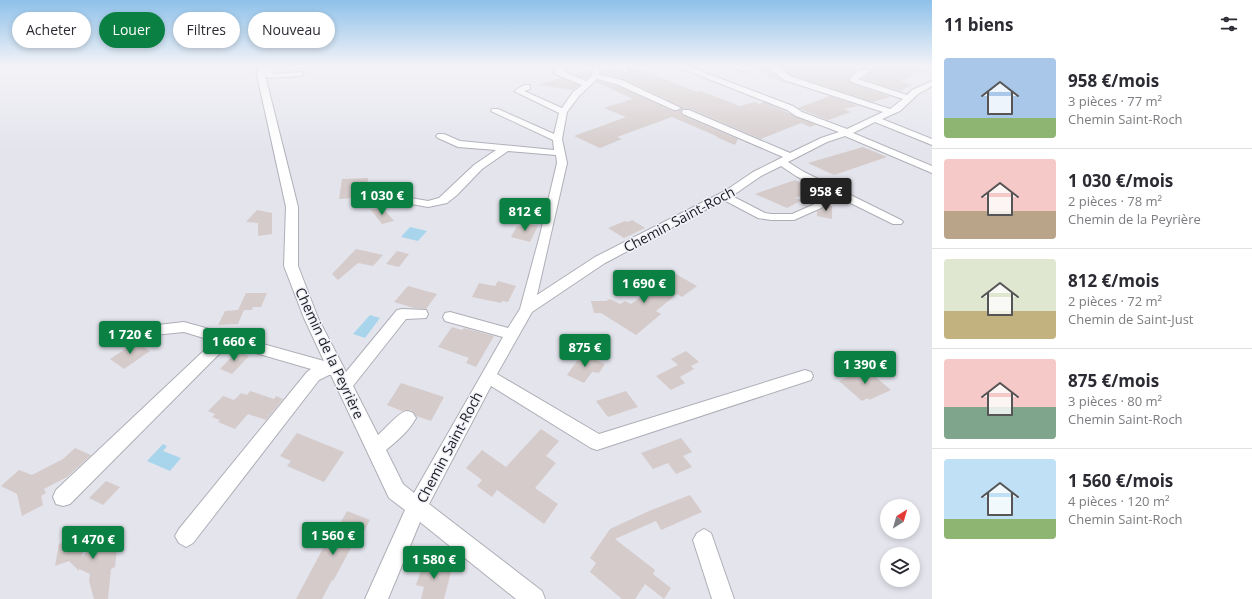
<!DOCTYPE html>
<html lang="fr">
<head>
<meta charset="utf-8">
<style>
	body { margin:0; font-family:"Open Sans",sans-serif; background:#f2f2f3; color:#2b2b33; height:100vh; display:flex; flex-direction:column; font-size:15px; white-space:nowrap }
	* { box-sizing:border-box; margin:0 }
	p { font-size:13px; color:#7c7c81 }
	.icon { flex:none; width:22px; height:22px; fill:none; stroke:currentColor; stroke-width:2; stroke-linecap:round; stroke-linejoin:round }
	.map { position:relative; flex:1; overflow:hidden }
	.sheet { display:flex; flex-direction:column; background:#fff; width:320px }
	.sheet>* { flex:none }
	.hud { position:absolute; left:12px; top:12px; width:380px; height:36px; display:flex; gap:8px }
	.needle { width:26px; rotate:37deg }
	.fabs { position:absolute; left:880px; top:499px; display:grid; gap:8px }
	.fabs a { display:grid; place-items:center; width:40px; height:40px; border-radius:50%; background:#fff; box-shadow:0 2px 6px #0003; font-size:20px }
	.price { position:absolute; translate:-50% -34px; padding:0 9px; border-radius:4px; background:#0b8043; color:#fff; font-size:13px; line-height:26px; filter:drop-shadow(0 1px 2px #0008) }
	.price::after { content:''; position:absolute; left:50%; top:24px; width:12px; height:9px; margin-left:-6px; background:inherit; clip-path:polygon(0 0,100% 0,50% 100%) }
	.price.current { background:#222; color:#fff }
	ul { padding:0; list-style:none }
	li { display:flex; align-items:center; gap:12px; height:100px; padding:0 12px }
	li+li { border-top:1px solid #e1e1e2 }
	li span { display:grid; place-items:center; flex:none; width:112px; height:80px; border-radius:4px; color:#555 }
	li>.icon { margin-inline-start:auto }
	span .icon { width:48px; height:48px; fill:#fffc; stroke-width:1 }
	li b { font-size:17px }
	h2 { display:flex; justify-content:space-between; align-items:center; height:48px; padding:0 12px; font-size:17px }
	.chip { padding:0 14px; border-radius:18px; background:#fff; box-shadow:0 2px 6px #0003; font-size:14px; line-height:36px }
	.chip.current { background:#0b8043; color:#fff }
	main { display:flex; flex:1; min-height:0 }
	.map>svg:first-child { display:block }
	.water { fill:#a8d5ec }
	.building { fill:#d5cbca }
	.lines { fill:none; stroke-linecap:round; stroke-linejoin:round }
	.minor-casing { stroke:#aeaeb7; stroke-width:2 }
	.minor { fill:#fff; fill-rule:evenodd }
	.labels { text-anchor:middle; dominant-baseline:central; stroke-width:3; stroke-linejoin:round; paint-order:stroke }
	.street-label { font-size:14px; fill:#1b1b1e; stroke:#f1f1fa }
</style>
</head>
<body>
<main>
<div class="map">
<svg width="932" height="599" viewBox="0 0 932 599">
	<rect width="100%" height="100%" fill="#e4e4ed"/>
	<g class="water">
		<path d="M410,227L427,231L418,241L401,237Z"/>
		<path d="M370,315L380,318L365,338L353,334Z"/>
		<path d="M163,444L167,446L163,451L181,458L170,471L147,461Z"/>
	</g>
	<g class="building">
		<path d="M632,66L697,92L701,91L740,106L755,102L759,104L764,102L816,125L810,127L801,123L761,139L690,109H682V107L623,79L601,74V72L616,69L626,73L630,71L627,67Z"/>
		<path d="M760,66H770V71L783,81L804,88L766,76L771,75L755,69Z"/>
		<path d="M780,66H910L921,71L900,81L912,85L900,91L862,79L869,75V69H862L856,71L849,79L851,83L891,97L872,102L791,75Z"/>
		<path d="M591,70L590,76L586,79L575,75Z"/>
		<path d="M561,78L579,85L573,90L537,85Z"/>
		<path d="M597,81L616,85L673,111L682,109L681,113L682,115L738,139L735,145L716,137H718L714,135L672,117L617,137L622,139L600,148L574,136L626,117L604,108L633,99L596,82Z"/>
		<path d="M830,96L858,106L844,109L851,112L828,120L798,108Z"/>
		<path d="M863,147L887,157L834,175L808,163Z"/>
		<path d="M368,178L364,209L355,198L339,199L342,179Z"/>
		<path d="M795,180L816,191L795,198L802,200L787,208L755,194Z"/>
		<path d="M823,204L832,206V219L817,216V211L824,207Z"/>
		<path d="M382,207L394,221L382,224L371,210Z"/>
		<path d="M257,210L272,213V234L258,236V223L246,222Z"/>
		<path d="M632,220L645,228L624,238L608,228L625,221L628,222Z"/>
		<path d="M526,223L538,226L530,242L511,237L517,226L524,227Z"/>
		<path d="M356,249L383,255L373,266L358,263L338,280L332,274Z"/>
		<path d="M397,251L409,254L399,267L386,264Z"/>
		<path d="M674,273L697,286L682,297L677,294L656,311L661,314L636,335L601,313H594L591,301H606L610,299L620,304L625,301L631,304Z"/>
		<path d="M498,281L516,286L508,302L502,301L501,303L472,297L479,283L495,286Z"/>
		<path d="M408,286L437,294L426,309L414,308L394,302Z"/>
		<path d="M246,293H267L261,307H253L252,310H244L238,324L218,325L225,311L238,310Z"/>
		<path d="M452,327L462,330L464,328L494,336L476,367L466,363L469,358L438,347Z"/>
		<path d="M136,342L150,351L124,369L110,359Z"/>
		<path d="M237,351L249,356L232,374L220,369Z"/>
		<path d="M686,351L699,362L691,366L694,369L680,377L685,383L671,390L656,376L678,365L671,359Z"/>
		<path d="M582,354L605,364L599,373L592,372L584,383L567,375Z"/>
		<path d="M866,369L891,390L869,400L868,398L862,401L839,381Z"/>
		<path d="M401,383L444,397L431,421L416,416L411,410L402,411L387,405Z"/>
		<path d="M250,391L274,399L276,396L283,399L266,420L248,414L235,429L218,422L220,420L212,417L215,414L208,411L223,396L234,400L241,393L247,395Z"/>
		<path d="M626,391L638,407L608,417L596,401Z"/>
		<path d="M541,429L559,441L546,456L556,463L535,488L558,504L544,524L497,490L492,497L477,486L482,480L466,468L482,450L506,467Z"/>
		<path d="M297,433L344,452L324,482L287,466L291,461L280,456Z"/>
		<path d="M681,438L692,452L683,456L692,467L676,474L668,463L653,469L641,453Z"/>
		<path d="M75,448L91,455L67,477L44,489L46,493L41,496L43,505L22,516L17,494L1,486L19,470L32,475L63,459Z"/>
		<path d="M106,481L120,487L103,505L89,498Z"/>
		<path d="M690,495L702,512L661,530L656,521L615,539L655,570L653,574L671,588L664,599L645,584L635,599H622L590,572L596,563L590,558L610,529L649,511Z"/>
		<path d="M347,511L370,520L360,539L357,537L333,581L332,580L322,599H296L334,528L337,529Z"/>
		<path d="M110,527L119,532L115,567L111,569L108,599H94L89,581L90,574L79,569V571L69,561L55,566L59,544L86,535L82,557Z"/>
		<path d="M425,558L452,568L444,599H421L424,587L416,585Z"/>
	</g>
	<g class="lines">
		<defs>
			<g id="minor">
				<path d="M258,66H265V75L298,207V266L318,318L346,372L397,310L402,309L426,310L428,314L426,318L406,319L353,386L378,435C384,430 400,411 407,411C409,411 411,412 413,413L416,418C409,431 397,441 386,450L403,484L414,493L503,337L445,321L443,317L445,313L450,312L508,328L520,309L540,235L557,163L556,155L508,151L482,169L457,195L447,203L428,207L395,201L393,199L395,197L399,196L428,201L439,198L474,165L496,150L458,147L438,138L436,136L438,134H444L460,141L554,150L553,140L491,111L492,109H498L554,134L559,113L514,91L524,85H530V89L524,91L562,108L573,92L582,85L555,74L554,72L560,66H565L566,68L563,71L586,81L591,77L594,66H601L599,75L622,80L681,108L677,110H674L616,84L597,79L579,96L567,112L562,139L567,163L537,295L595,257L725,191L753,172L783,157L683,114L682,112L683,110H689L790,153L821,138L839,132L796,116L787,110L676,66H687L793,106L802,112L847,129L883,112L784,80L771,70V66H777L790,76L890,109L903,99L851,82L850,80C852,74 861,69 868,70V74L858,79L907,95L912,90L932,81V86L918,94L900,111L882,119L932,139V145L875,122L853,133L932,166V173L845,136L827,142L788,162L804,172L901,220L903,222L901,224H893L796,176L781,166L761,176L732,196L765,213L771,214H792L817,203L821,204L823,206L821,208L794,220H771L758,218L724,200L605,263L532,312L497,374L599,434L805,370L811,372L813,376L811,380L597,450L591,448L491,386L429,504L542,591L545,599H516L420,522L388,599H365L405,510L389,498L331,375H329L319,380L193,543L186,547L179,543L175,536L179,529L307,372L311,369L235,347L221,352L70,504L63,506L56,504L53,497L56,490L211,344L217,342L184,332L154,335L149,334L147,330L149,326L184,322L324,361L304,318L284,266L286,207L257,75Z"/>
				<path d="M265,66H273V74L300,72L304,74L300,76L269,78L265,76Z"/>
				<path d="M613,66H623L629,70L625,72Z"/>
				<path d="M731,66H759L745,72Z"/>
				<path d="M911,66H924L932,69V73Z"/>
				<path d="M704,529L711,533L734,599H712L693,540L697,533Z"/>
			</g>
		</defs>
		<use href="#minor" class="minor-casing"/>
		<use href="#minor" class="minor"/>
	</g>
	<linearGradient id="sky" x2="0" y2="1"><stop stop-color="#8ec1ea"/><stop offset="0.44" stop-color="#f3f3f7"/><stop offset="1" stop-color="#f3f3f7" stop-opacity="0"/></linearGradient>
	<rect width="932" height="150" fill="url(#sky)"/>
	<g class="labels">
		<g class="street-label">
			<text transform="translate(679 219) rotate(-28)">Chemin Saint-Roch</text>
			<text transform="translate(330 353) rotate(65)">Chemin de la Peyrière</text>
			<text transform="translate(449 447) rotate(-62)">Chemin Saint-Roch</text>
		</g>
	</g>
</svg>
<div class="fabs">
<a><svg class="needle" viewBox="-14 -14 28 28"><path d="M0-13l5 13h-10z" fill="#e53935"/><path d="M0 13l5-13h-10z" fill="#7c7c81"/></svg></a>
<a><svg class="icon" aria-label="layers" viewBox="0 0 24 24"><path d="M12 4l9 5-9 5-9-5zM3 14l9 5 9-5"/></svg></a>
</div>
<b class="price current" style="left:826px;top:212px">958 €</b>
<b class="price" style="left:382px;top:216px">1 030 €</b>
<b class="price" style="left:525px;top:232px">812 €</b>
<b class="price" style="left:644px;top:304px">1 690 €</b>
<b class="price" style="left:130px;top:355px">1 720 €</b>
<b class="price" style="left:234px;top:362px">1 660 €</b>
<b class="price" style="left:585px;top:368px">875 €</b>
<b class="price" style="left:865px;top:385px">1 390 €</b>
<b class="price" style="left:333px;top:556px">1 560 €</b>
<b class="price" style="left:93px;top:560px">1 470 €</b>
<b class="price" style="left:434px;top:580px">1 580 €</b>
<div class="hud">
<a class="chip">Acheter</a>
<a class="chip current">Louer</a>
<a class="chip">Filtres</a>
<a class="chip">Nouveau</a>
</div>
</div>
<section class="sheet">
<h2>11 biens<svg class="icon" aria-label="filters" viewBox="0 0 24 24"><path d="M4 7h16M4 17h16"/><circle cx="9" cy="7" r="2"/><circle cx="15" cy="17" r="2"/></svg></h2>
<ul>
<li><span style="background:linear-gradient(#a9c7e8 75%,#8fb573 0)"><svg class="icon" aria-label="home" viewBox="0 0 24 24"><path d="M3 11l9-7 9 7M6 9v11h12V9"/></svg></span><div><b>958 €/mois</b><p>3 pièces · 77 m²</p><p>Chemin Saint-Roch</p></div></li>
<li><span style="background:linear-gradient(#f6c9c9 65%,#b9a48a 0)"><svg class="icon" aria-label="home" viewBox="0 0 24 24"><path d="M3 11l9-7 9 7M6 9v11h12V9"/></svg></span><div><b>1 030 €/mois</b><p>2 pièces · 78 m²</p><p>Chemin de la Peyrière</p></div></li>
<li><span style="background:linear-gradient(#dfe7d0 65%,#c2b280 0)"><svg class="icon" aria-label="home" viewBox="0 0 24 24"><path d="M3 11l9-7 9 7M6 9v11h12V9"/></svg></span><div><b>812 €/mois</b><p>2 pièces · 72 m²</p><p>Chemin de Saint-Just</p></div></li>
<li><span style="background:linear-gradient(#f6c9c9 60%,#7fa58c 0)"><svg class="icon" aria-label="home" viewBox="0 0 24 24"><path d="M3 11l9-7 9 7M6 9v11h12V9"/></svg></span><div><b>875 €/mois</b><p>3 pièces · 80 m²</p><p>Chemin Saint-Roch</p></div></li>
<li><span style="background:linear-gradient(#bfe0f5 75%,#8fb573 0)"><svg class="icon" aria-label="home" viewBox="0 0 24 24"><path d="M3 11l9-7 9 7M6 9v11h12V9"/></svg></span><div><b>1 560 €/mois</b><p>4 pièces · 120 m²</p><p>Chemin Saint-Roch</p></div></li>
</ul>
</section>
</main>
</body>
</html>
